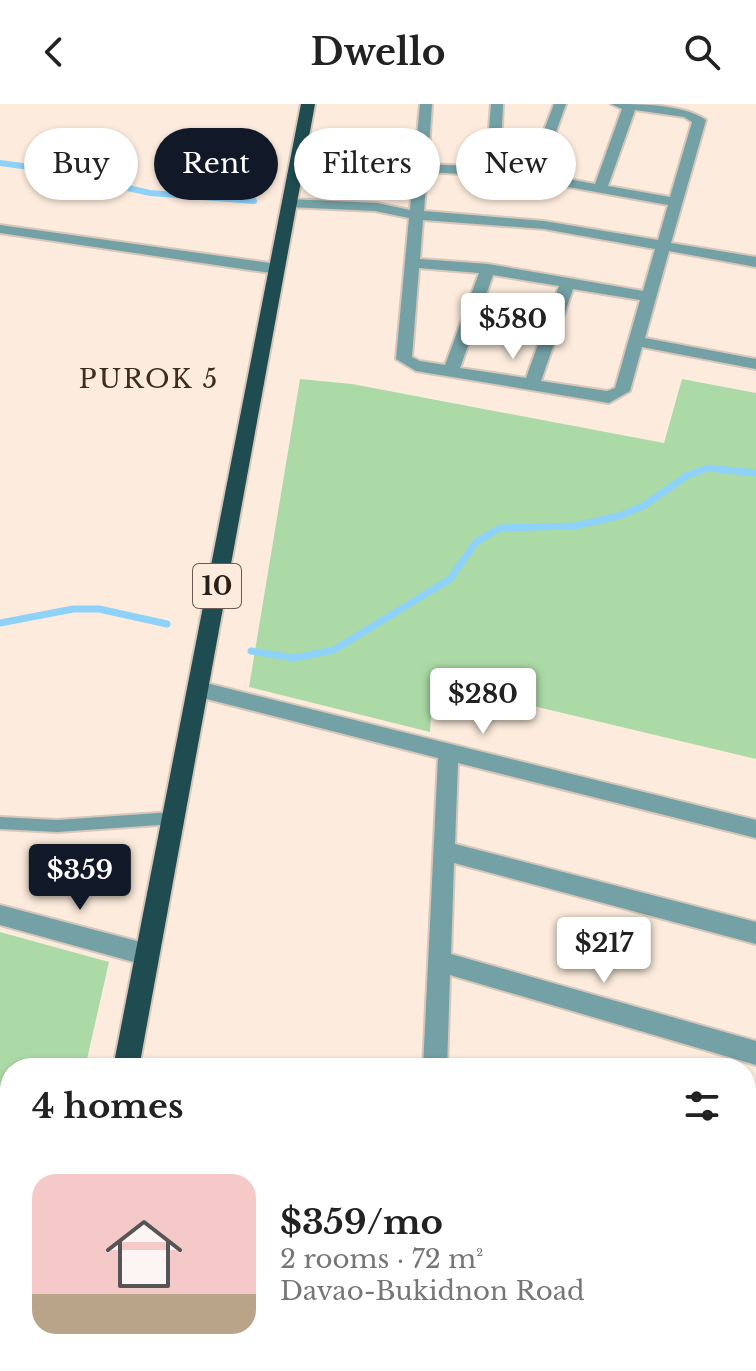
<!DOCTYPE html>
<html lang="en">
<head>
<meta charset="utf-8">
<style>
	body { margin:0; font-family:"Libre Baskerville",serif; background:#f6f6f6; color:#222; height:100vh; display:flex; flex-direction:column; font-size:30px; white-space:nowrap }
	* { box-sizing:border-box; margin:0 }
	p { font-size:26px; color:#767676 }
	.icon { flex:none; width:44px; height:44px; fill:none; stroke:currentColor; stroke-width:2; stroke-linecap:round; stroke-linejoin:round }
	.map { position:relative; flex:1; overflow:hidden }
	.side { position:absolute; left:0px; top:954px; width:756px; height:314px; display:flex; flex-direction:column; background:#fff; border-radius:32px 32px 0 0; box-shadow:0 2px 6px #0004 }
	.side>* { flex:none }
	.hud { position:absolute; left:24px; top:24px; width:708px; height:72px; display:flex; gap:16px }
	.price { position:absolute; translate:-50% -68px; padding:0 18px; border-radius:8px; background:#fff; color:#222; font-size:26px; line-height:52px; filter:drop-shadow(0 2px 4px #0008) }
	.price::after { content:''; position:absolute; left:50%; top:48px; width:24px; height:18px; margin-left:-12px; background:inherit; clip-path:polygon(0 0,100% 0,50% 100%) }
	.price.active { background:#111827; color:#fff }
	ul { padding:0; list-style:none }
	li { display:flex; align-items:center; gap:24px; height:200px; padding:0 32px }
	li span { display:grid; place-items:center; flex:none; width:224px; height:160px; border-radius:24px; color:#555 }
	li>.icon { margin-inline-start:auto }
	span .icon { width:96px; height:96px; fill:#fffc; stroke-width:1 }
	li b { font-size:34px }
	h2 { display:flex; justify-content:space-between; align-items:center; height:96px; padding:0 32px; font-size:34px }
	.tag { padding:0 28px; border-radius:36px; background:#fff; box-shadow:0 2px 6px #0004; font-size:28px; line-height:72px }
	.tag.active { background:#111827; color:#fff }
	header { display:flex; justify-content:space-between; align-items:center; height:104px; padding:0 32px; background:#fff; font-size:36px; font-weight:700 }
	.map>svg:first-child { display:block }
	.green { fill:#acdaa6 }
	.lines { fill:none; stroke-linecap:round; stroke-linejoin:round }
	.stream-far1 { stroke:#8ed1f9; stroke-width:6 }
	.stream { stroke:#8ed1f9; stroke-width:7 }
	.service-casing { stroke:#d6c7ba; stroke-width:4 }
	.minor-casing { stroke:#d6c7ba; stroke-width:4 }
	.trunk-casing { stroke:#d6c7ba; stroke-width:4 }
	.service { fill:#73a1a6; fill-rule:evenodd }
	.minor { fill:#73a1a6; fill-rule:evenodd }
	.trunk { fill:#1e4c51; fill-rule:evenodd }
	.labels { text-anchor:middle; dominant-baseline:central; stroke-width:7; stroke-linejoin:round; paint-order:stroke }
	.far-neighbourhood-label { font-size:26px; letter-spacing:2px; fill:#3d2d1e; stroke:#fdecdd }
	.shield { fill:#fdecdd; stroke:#675d54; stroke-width:2 }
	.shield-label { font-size:26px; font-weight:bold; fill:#272019 }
</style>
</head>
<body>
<header><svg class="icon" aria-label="back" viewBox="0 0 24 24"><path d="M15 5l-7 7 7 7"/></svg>Dwello<svg class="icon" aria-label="search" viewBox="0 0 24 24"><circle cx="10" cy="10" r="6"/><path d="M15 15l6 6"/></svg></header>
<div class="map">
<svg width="756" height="1267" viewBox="0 0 756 1267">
	<rect width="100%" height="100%" fill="#fdecdd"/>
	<g class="green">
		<path d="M300,275L352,280L664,339L682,275L756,289V655L433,578L430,628L249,583Z"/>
		<path d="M0,828L109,858L85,964H10V1056L0,1053Z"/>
	</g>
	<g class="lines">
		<path class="stream-far1" d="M0,59L44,65L150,89L254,97"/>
		<g class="stream">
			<path d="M0,519L73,505H99L167,520"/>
			<path d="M251,547L294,554L334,546L450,475L476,438L500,424L574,422L619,412L643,402L688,371L708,364L756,369"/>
		</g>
		<defs>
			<path id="service" d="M173,708L177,710L179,714L177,718L173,720L57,728L0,725V713L57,716Z"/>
			<g id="minor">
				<path d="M420,0H432L428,60L486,63L491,0H503L500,64L528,68L554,0H566L541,70L595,80L622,5L611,0C639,0 683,0 706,16L671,139L756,153V163L669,147L645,234L756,255V265L642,243L630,287L609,299L416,267L396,255L409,114L375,107L289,103L282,99L289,95L377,99L410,106ZM635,6L684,13L692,18L670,93L608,82ZM427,68L513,73L668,101L658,136L544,117L424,107ZM423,116L544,125L655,145L643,187L488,160L420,155ZM419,164L479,169L445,261L420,257L412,253ZM493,171L559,182L526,274L460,264ZM573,185L640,196L615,284L607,287L541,277Z"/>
				<path d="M0,121L277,160L284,165L277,170L0,129Z"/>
				<path d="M198,577L756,716V734L458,659L455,740L756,818V840L454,759L451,850L756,937V961L450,871L447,964H423L438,654L191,591L188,585L191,579Z"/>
				<path d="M0,801L148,840L156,843L159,851L156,859L148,862L0,821Z"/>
				<path d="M746,1063L756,1066V1092L746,1089Z"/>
				<path d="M0,1204L10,1206V1232L0,1230Z"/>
				<path d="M746,1215L756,1218V1244L746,1241Z"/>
				<rect x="409" y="1258" width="28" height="9"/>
			</g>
			<g id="trunk">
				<path d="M301,0H315L139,964H113Z"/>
				<path d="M56,1258H86L84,1267H54Z"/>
			</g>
		</defs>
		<use href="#service" class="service-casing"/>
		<use href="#minor" class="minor-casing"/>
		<use href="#trunk" class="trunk-casing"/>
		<use href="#service" class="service"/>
		<use href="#minor" class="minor"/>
		<use href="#trunk" class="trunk"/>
	</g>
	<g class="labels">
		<g class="far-neighbourhood-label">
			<text x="149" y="275">PUROK 5</text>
		</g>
		<rect class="shield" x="193" y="460" width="48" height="44" rx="6"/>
		<g class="shield-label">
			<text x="217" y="482">10</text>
		</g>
	</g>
</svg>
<b class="price" style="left:513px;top:257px">$580</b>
<b class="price" style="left:483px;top:632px">$280</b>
<b class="price active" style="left:80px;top:808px">$359</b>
<b class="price" style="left:604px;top:881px">$217</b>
<div class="hud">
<a class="tag">Buy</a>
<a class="tag active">Rent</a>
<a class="tag">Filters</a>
<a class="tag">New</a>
</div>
<section class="side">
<h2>4 homes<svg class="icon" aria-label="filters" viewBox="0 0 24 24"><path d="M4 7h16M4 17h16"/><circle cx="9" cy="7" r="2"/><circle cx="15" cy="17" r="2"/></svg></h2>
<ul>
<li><span style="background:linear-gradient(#f6c9c9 75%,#b9a48a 0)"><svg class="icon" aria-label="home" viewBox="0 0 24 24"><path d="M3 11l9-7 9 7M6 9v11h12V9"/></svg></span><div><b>$359/mo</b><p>2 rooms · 72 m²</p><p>Davao-Bukidnon Road</p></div></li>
</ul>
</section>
</div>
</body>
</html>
